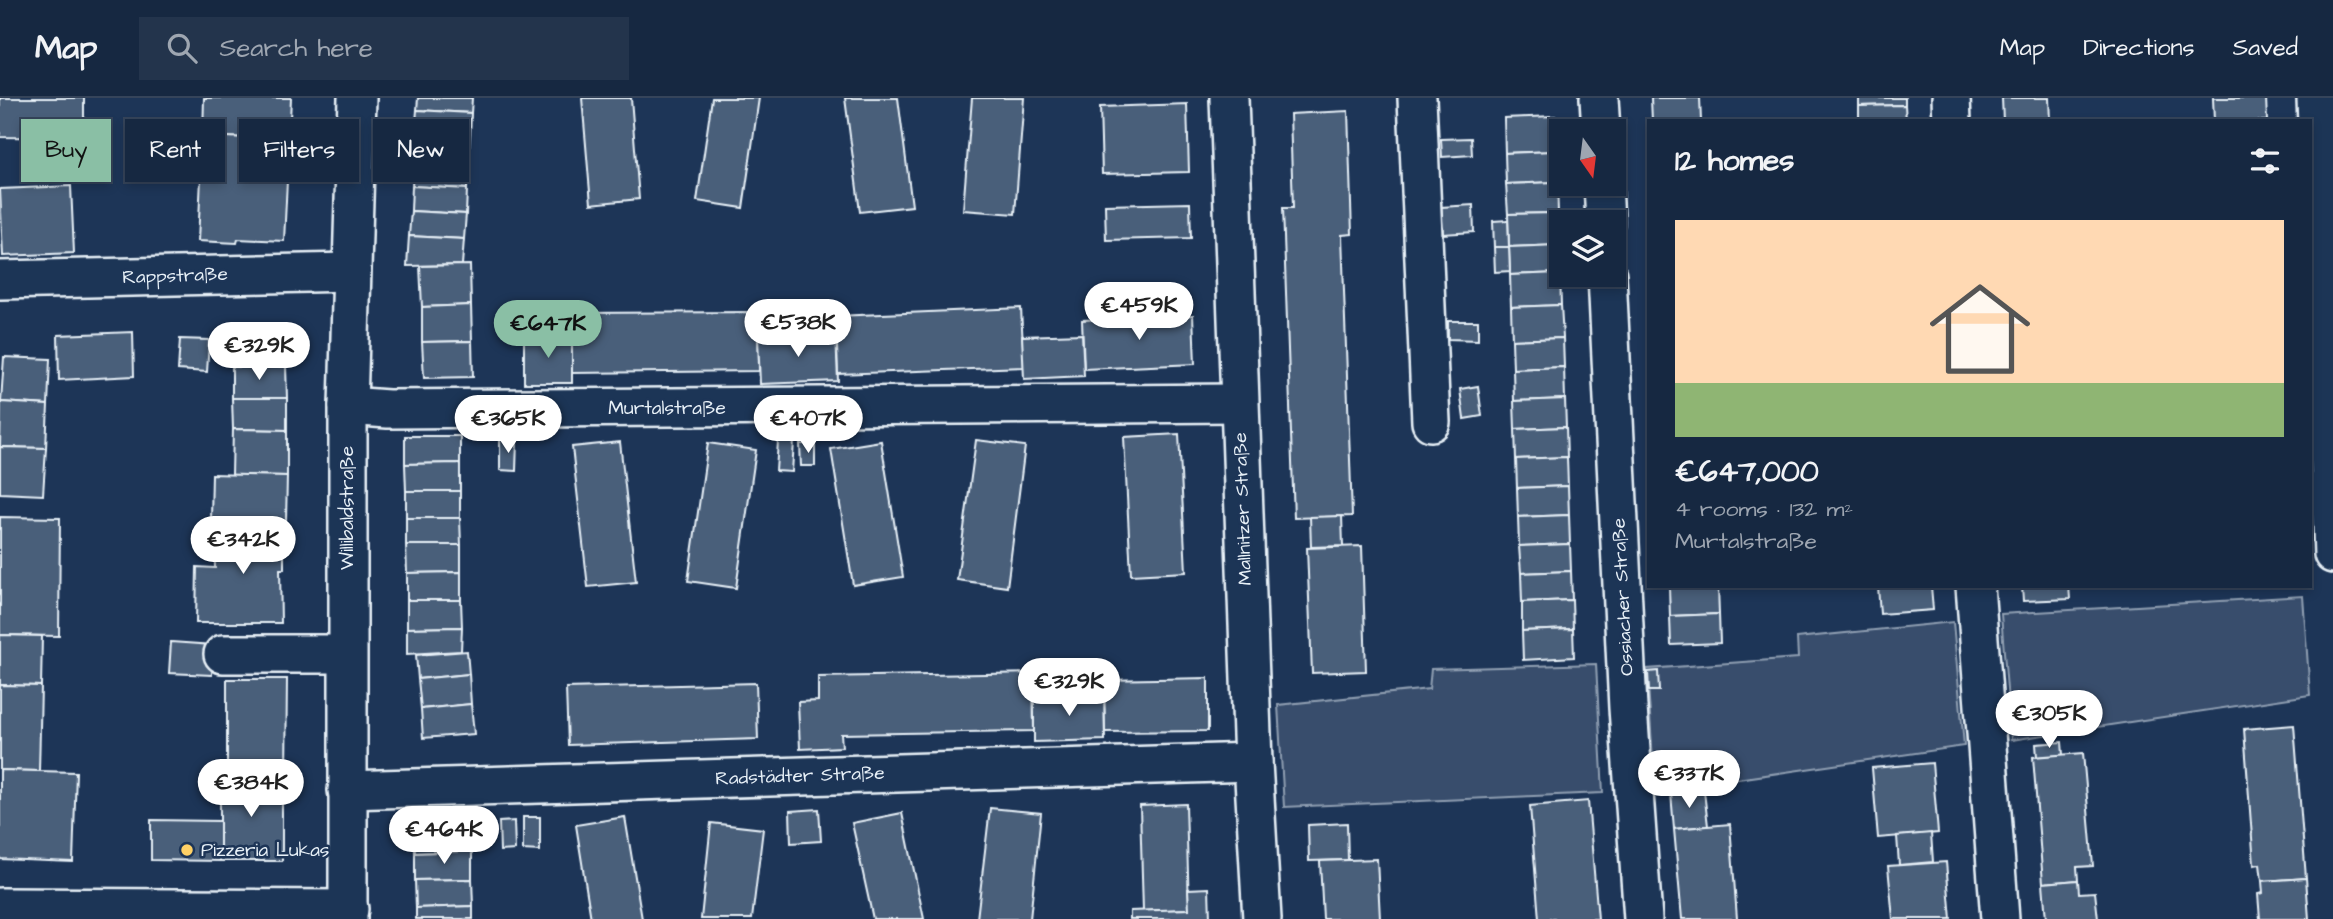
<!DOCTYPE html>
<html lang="en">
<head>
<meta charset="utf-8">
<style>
	body { margin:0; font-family:"Architects Daughter",sans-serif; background:#23344c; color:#f1f3f6; height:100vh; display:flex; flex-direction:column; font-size:26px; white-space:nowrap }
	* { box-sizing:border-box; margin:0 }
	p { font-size:23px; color:#9ea6b1 }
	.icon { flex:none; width:38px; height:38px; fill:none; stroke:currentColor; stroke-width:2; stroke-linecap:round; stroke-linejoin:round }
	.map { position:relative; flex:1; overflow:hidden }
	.sheet { position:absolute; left:1647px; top:21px; width:665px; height:469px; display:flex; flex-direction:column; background:#162841; border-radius:0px; box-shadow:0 4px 10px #0003,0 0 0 2px #35445a }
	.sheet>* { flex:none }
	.hud { position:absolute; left:21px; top:21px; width:665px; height:63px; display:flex; gap:14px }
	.needle { width:46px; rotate:166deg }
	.fabs { position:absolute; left:1549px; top:21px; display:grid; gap:14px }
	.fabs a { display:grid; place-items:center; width:77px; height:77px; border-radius:0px; background:#162841; box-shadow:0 4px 10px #0003,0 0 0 2px #35445a; font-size:35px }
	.price { position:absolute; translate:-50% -60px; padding:0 16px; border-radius:24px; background:#fff; color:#222; font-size:23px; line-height:46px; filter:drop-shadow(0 2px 4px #0008) }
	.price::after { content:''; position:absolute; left:50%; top:42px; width:21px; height:16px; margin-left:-10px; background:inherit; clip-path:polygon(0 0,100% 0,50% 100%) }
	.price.current { background:#8abfa5; color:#111 }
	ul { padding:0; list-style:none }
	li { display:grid; align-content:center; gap:14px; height:371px; padding:0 28px }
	li span { display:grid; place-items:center; height:217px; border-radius:0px; color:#555 }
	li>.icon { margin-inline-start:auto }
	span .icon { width:126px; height:126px; fill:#fffc; stroke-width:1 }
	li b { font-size:30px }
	h2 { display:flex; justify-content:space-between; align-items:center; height:84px; padding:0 28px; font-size:30px }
	.pill { padding:0 24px; border-radius:0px; background:#162841; box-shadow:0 4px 10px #0003,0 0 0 2px #35445a; font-size:24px; line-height:63px }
	.pill.current { background:#8abfa5; color:#111 }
	header { display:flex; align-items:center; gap:42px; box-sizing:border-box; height:98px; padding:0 35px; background:#162841; border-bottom:2px solid #35445a }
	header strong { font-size:33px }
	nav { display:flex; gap:38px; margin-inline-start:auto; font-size:24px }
	.search { width:490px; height:63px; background:#23344c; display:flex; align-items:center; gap:18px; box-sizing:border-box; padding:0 24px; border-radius:0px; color:#9ea6b1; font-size:26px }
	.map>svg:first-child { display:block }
	.green { fill:#374d6c; stroke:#909fb2; stroke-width:2 }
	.building { fill:#495e7a; stroke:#e8f1f8; stroke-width:2 }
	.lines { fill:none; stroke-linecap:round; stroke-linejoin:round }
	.minor-casing { stroke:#e8f1f8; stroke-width:42 }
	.minor { stroke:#1d3557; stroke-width:37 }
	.poi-dot { fill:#ffd166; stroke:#1d3557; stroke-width:2.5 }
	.labels { text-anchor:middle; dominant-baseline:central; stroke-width:5; stroke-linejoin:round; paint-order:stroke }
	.street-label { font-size:19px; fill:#e8f1f8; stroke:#1d3557 }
	.poi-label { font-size:19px; fill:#e8f1f8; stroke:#1d3557; text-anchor:start }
</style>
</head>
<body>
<header>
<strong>Map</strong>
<div class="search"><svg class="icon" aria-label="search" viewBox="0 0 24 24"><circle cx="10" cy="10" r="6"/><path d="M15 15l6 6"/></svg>Search here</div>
<nav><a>Map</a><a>Directions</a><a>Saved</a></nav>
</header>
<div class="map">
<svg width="2333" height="821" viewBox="0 0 2333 821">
	<rect width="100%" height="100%" fill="#1d3557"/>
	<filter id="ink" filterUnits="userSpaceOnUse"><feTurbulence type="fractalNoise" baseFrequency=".0143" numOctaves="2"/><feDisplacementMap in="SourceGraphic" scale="14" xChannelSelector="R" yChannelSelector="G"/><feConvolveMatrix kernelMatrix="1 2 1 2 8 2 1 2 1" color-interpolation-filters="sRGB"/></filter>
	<g filter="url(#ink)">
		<g class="green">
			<path d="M2303,498L2310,597L2011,642L2001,516Z"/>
			<path d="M1953,524L1964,648L1655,693L1647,571L1798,560L1797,540Z"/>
			<path d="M1596,566L1603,695L1284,709L1278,607L1429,591L1431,571Z"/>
		</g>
		<g class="building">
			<path d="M0,0H84V40L0,39Z"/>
			<path d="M204,0H291L289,42L203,38Z"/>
			<path d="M418,0H472L471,15L417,12Z"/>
			<path d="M582,0H631L639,101L591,106Z"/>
			<path d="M712,0H759L743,110L697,103Z"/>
			<path d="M845,0H898L912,108L860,114Z"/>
			<path d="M972,0H1024L1015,116L963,112Z"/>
			<path d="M1651,0H1700L1701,23H1652Z"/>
			<path d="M1859,0H1905V7L1859,8Z"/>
			<path d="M2002,0H2049L2050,23H2003Z"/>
			<path d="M2213,0H2266L2267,23H2214Z"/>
			<path d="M1187,6L1189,74L1102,76L1100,9Z"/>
			<path d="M1905,7L1906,23H1859V8Z"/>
			<path d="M417,12L471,15L470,40L415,37Z"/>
			<path d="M1348,13L1352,136L1342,137L1352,418L1294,420L1283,110H1293L1290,16Z"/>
			<path d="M1555,18L1556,53L1505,55L1504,20Z"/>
			<path d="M415,37L470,40L468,66L414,62Z"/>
			<path d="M203,38L289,42L284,143L238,141L237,145L198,143Z"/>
			<path d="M1471,40L1472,57L1442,59L1441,41Z"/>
			<path d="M1556,53L1557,84L1506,86L1505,55Z"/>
			<path d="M414,62L468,66L467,91L412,88Z"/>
			<path d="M1557,84L1558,115L1508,116L1506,86Z"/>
			<path d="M71,88L74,155L3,158L0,91Z"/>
			<path d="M412,88L467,91L466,116L411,113Z"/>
			<path d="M1190,105L1191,140L1106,142L1105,107Z"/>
			<path d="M1473,107L1474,134L1443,136L1441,109Z"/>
			<path d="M411,113L466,116L464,141L409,138Z"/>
			<path d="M1558,115L1559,147L1509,149L1508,116Z"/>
			<path d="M1508,122L1509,149H1494L1493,123Z"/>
			<path d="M409,138L464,141L462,167L407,168Z"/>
			<path d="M1559,147L1560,175L1510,177L1509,149Z"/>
			<path d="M1494,149H1509L1510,173L1495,174Z"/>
			<path d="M470,167L471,207L422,209L420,168Z"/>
			<path d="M1560,175L1561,207L1511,209L1510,177Z"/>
			<path d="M471,207L472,243L422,244V209Z"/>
			<path d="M1561,207L1563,240L1512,242L1511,209Z"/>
			<path d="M1021,210L1024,269L838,276L836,218Z"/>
			<path d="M758,214L759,273L572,275V215Z"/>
			<path d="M1193,217L1195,266L1084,271L1082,222Z"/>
			<path d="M1448,223H1478V242L1448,241Z"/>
			<path d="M133,234L134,278L59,282L58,237Z"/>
			<path d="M286,235V268L232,269L231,238Z"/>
			<path d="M836,236L838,283L760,286L758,239Z"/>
			<path d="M1082,236L1084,278L1024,281L1022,238Z"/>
			<rect x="524" y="240" width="48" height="45"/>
			<path d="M1563,240L1564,269L1513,271L1512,242Z"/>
			<path d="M180,241L209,242L207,274L178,272Z"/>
			<path d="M472,243L473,279L424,280L422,244Z"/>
			<path d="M4,259L50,261L48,307L1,304Z"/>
			<path d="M286,268L287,300H232V269Z"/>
			<path d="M1564,269L1565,301L1514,303L1513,271Z"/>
			<path d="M1478,288L1482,318L1464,321L1460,291Z"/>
			<path d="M232,300H287V332L233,331Z"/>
			<path d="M1565,301L1566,329L1515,331L1514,303Z"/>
			<path d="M1,304L48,307L46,350L0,349Z"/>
			<path d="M1566,329L1567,359L1516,361L1515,331Z"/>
			<path d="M233,331L287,332V378L232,377Z"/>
			<path d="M1179,336L1186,474L1131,477L1124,339Z"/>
			<path d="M405,338H460V365L405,366Z"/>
			<path d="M500,341L517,342L516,373L500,372Z"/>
			<path d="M976,342L1025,348L1007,489L957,482Z"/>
			<path d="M778,343H794L792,374L776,373Z"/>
			<path d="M881,343L903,479L853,487L831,351Z"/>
			<path d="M620,344L636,484L588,489L572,349Z"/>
			<path d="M708,345L756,352L736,490L688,483Z"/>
			<path d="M800,346H815V368H801Z"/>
			<path d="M0,349L46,350L43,397L0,395Z"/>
			<path d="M1567,359L1568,388L1517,390L1516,361Z"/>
			<path d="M460,365V393H406L405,366Z"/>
			<path d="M212,376L287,378L286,423L211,422Z"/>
			<path d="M1568,388L1569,417L1518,419L1517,390Z"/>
			<rect x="406" y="393" width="54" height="27"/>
			<path d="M1569,417L1570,446L1519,448L1518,419Z"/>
			<path d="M1342,418L1343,448L1311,449L1310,419Z"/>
			<path d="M0,419L60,420L59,538L0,537Z"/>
			<path d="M406,420H460L461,447H406Z"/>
			<path d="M214,426H284V471H280L281,525H196L197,469L215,470Z"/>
			<path d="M1570,446L1571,473L1521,475L1519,448Z"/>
			<path d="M406,447H461V474L407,475Z"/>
			<path d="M1362,448L1366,573L1312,575L1307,450Z"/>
			<path d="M1571,473L1572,502L1522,504L1521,475Z"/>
			<path d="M461,474V502H407V475Z"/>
			<path d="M1718,488L1719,516L1670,518L1669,489Z"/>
			<path d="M1878,488H1931L1933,512L1880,516Z"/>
			<path d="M2022,488H2069L2070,501L2023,503Z"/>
			<path d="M407,502H461L462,529L407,530Z"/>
			<path d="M1572,502L1573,531L1522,533V504Z"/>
			<path d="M1719,516L1720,545L1671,547L1670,518Z"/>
			<path d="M462,529L461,553L407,556V530Z"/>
			<path d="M1573,531L1574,559L1523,562L1522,533Z"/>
			<path d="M0,537L42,538L41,588L0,587Z"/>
			<path d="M171,544L213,547L212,577L169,575Z"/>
			<path d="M467,553L469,576L418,581L416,557Z"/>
			<path d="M1658,573L1659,593H1649L1648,574Z"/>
			<path d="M1033,575L1034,633L841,636L842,649L800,651L798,604L818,603V579Z"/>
			<path d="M469,576L471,606L421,611L418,581Z"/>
			<path d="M1208,580V633L1105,634L1104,582Z"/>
			<path d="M227,581H287L286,679H227Z"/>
			<path d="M756,585L758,641L568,647L566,590Z"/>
			<path d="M0,587L41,588L39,673L0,672Z"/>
			<path d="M1104,596L1105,642L1034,644V597Z"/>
			<path d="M471,606L474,636L423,640L421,611Z"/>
			<path d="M2294,627L2306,780L2262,783L2260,766L2254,767L2244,631Z"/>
			<path d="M2062,644L2063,657L2037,659L2036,646Z"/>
			<path d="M2083,655L2093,768L2077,769L2078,782L2043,785L2033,659Z"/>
			<path d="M1932,665L1938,735L1878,740L1872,670Z"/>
			<path d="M0,672L76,674L73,764L0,761Z"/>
			<path d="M220,678L282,679V763H220Z"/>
			<path d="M1704,693L1708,728L1674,731L1671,695Z"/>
			<path d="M1588,703L1598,821H1539L1530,708Z"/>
			<path d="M1186,706L1189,811L1143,813L1140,708Z"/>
			<path d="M990,710L1041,715L1030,821H977Z"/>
			<path d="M819,711L821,743L791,745L790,713Z"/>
			<path d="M902,715L924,821H873L852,725Z"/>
			<path d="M523,719H540V753L523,752Z"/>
			<path d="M625,719L642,821H591L576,727Z"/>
			<path d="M151,722L220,723V763L151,762Z"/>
			<path d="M514,723L515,752L500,753L499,724Z"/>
			<path d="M711,725L763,731L752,821H701Z"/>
			<path d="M1347,725L1348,762L1309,763L1308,727Z"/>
			<path d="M471,726L472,753L415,755L414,727Z"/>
			<path d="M1730,726L1737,821H1682L1674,731Z"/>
			<path d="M1931,735L1933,764L1899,767L1897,738Z"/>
			<path d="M472,753V781L415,782V755Z"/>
			<path d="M1377,761L1380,821H1323L1320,763Z"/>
			<path d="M1946,764L1951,821H1893L1888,768Z"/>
			<path d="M2306,780L2309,821H2260L2258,796L2263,795L2262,783Z"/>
			<path d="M472,781L473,808L416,810L415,782Z"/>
			<path d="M2078,782L2079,795L2095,794L2098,821H2046L2043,785Z"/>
			<path d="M1209,790L1210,821H1130V813L1189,811L1188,791Z"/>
			<path d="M473,808V821H416V810Z"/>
		</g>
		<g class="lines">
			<defs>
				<g id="minor">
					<path d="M1229,0L1253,664L1262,821"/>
					<path d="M1417,0L1431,324"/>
					<path d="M1599,0L1601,33"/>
					<path d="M1951,0L1952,23"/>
					<path d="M2316,0L2333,456"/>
					<path d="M1603,86L1605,124"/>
					<path d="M1607,177L1628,610L1643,821"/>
					<path d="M0,182L350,174"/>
					<path d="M348,308L388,311L1239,305"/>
					<path d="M1975,488L2000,821"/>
					<path d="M223,556H347"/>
					<path d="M347,692L1253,664"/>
					<path d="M0,809L349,811"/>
					<path d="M348,821V308L357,0"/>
				</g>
			</defs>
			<use href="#minor" class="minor-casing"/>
			<use href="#minor" class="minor"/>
		</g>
	</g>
	<circle class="poi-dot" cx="187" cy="752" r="7"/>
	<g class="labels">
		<g class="street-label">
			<text transform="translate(175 178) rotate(-2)">Rappstraße</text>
			<text x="667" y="310">Murtalstraße</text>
			<text transform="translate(347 410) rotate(-90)">Willibaldstraße</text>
			<text transform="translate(1243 411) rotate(-92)">Mallnitzer Straße</text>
			<text transform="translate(1623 499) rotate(-93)">Ossiacher Straße</text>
			<text transform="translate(800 678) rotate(-2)">Radstädter Straße</text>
		</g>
		<g class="poi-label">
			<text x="201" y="752">Pizzeria Lukas</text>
		</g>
	</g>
</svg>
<div class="fabs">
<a><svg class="needle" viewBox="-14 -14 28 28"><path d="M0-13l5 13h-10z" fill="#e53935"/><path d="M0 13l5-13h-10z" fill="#9ea6b1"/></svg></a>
<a><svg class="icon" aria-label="layers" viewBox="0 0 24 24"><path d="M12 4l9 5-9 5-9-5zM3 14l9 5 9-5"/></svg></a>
</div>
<b class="price" style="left:1139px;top:244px">€459K</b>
<b class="price" style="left:798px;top:261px">€538K</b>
<b class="price current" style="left:548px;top:262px">€647K</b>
<b class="price" style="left:259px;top:284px">€329K</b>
<b class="price" style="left:508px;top:357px">€365K</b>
<b class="price" style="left:808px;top:357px">€407K</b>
<b class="price" style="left:243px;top:478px">€342K</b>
<b class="price" style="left:1069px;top:620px">€329K</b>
<b class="price" style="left:2049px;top:652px">€305K</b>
<b class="price" style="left:1689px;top:712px">€337K</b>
<b class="price" style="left:251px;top:721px">€384K</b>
<b class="price" style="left:444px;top:768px">€464K</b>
<div class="hud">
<a class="pill current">Buy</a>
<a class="pill">Rent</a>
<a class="pill">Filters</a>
<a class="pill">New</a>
</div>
<section class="sheet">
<h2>12 homes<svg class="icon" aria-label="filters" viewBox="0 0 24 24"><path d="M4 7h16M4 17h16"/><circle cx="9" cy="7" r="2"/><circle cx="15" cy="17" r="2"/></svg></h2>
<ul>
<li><span style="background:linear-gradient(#ffd9b3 75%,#8fb573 0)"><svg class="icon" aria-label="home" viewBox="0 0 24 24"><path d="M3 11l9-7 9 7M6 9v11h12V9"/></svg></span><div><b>€647,000</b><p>4 rooms · 132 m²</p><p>Murtalstraße</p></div></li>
</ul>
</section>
</div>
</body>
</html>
